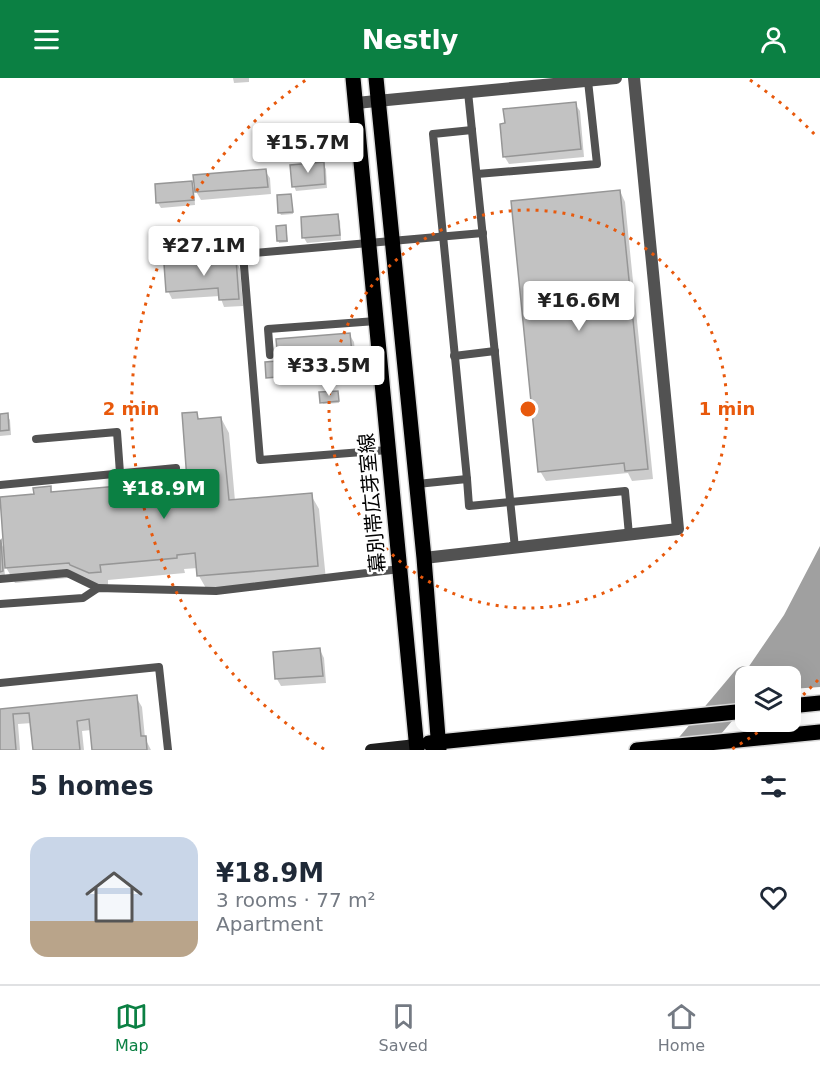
<!DOCTYPE html>
<html lang="en">
<head>
<meta charset="utf-8">
<style>
	body { margin:0; font-family:"DejaVu Sans","Noto Sans JP",sans-serif; background:#f6f6f7; color:#1f2937; height:100vh; display:flex; flex-direction:column; font-size:22px; white-space:nowrap }
	* { box-sizing:border-box; margin:0 }
	p { font-size:20px; color:#747a83 }
	.icon { flex:none; width:33px; height:33px; fill:none; stroke:currentColor; stroke-width:2; stroke-linecap:round; stroke-linejoin:round }
	.map { position:relative; height:672px; overflow:hidden }
	.sheet { display:flex; flex-direction:column; background:#fff; flex:1 }
	.sheet>* { flex:none }
	.controls { position:absolute; left:735px; top:588px; display:grid; gap:12px }
	.controls a { display:grid; place-items:center; width:66px; height:66px; border-radius:12px; background:#fff; box-shadow:0 6px 24px #0002; font-size:30px }
	.price { position:absolute; translate:-50% -51px; padding:0 14px; border-radius:6px; background:#fff; color:#222; font-size:20px; line-height:39px; filter:drop-shadow(0 2px 3px #0008) }
	.price::after { content:''; position:absolute; left:50%; top:36px; width:18px; height:14px; margin-left:-9px; background:inherit; clip-path:polygon(0 0,100% 0,50% 100%) }
	.price.selected { background:#0b8043; color:#fff }
	ul { padding:0; list-style:none }
	li { display:flex; align-items:center; gap:18px; height:150px; padding:0 30px }
	li+li { border-top:2px solid #e0e1e3 }
	li span { display:grid; place-items:center; flex:none; width:168px; height:120px; border-radius:18px; color:#555 }
	li>.icon { margin-inline-start:auto }
	span .icon { width:72px; height:72px; fill:#fffc; stroke-width:1 }
	li b { font-size:26px }
	h2 { display:flex; justify-content:space-between; align-items:center; height:72px; padding:0 30px; font-size:26px }
	header { display:flex; justify-content:space-between; align-items:center; height:78px; padding:0 30px; background:#0b8043; color:#fff; font-size:27px; font-weight:800 }
	.dock { display:flex; justify-content:space-around; align-items:center; height:84px; border-top:2px solid #e0e1e3; background:#fff; font-size:16px; color:#747a83 }
	.dock a { display:grid; justify-items:center; gap:3px }
	.dock .selected { color:#0b8043 }
	.map>svg:first-child { display:block }
	.water { fill:#a0a0a0; fill-rule:evenodd }
	.pier { fill:#fff }
	.shadow { fill:#0003 }
	.lines { fill:none; stroke-linecap:round; stroke-linejoin:round }
	.river { stroke:#a0a0a0; stroke-width:30 }
	.building { fill:#c2c2c2; stroke:#969696; stroke-width:1.5 }
	.primary-casing { stroke:#dbdbdb; stroke-width:18 }
	.service { stroke:#525252; stroke-width:8 }
	.minor { stroke:#525252; stroke-width:12 }
	.secondary { stroke:#1f1f1f; stroke-width:12 }
	.primary { stroke:#000; stroke-width:15 }
	.ring { fill:none; stroke:#e8590c; stroke-width:3; stroke-dasharray:3 6 }
	.labels { text-anchor:middle; dominant-baseline:central; stroke-width:5; stroke-linejoin:round; paint-order:stroke }
	.street-label { font-size:20px; fill:#000; stroke:#fff }
	.centre { fill:#e8590c; stroke:#fff; stroke-width:3 }
	.ring-label { font-size:18px; text-anchor:middle; font-weight:bold; fill:#e8590c; stroke:#fff; stroke-width:5; stroke-linejoin:round; paint-order:stroke }
</style>
</head>
<body>
<header><svg class="icon" aria-label="menu" viewBox="0 0 24 24"><path d="M4 6h16M4 12h16M4 18h16"/></svg>Nestly<svg class="icon" aria-label="person" viewBox="0 0 24 24"><circle cx="12" cy="8" r="4"/><path d="M4 21q1-7 8-7t8 7"/></svg></header>
<div class="map">
<svg width="820" height="672" viewBox="0 0 820 672">
	<rect width="100%" height="100%" fill="#fff"/>
	<path class="water" d="M820,468V639L692,672L784,537ZM746,598H790V644H746Z"/>
	<path class="pier" d="M820,609V644L798,672H689L725,618L745,616L746,644H790L791,611Z"/>
	<g class="shadow">
		<path d="M233,0H249V4L234,5Z"/>
		<path d="M575,26L580,33L584,79L509,86L504,78Z"/>
		<path d="M323,86L326,91L327,110L296,113L294,108Z"/>
		<path d="M265,93L270,100L271,116L201,122L194,110L195,127L161,130L158,125L191,105L196,113Z"/>
		<path d="M620,113L625,124L653,401L632,403L628,395L546,403L540,393Z"/>
		<path d="M291,118L293,136L281,137L280,135Z"/>
		<path d="M337,138L340,143L341,162L307,165L304,160Z"/>
		<path d="M277,149H286L288,164L279,165Z"/>
		<path d="M221,151L224,156L225,172L165,177L162,172Z"/>
		<path d="M236,183L240,191L243,228L224,229L220,218L172,221L168,213Z"/>
		<path d="M349,256L354,264L357,294L285,300L280,292Z"/>
		<path d="M338,316L339,325L323,326L322,324Z"/>
		<path d="M196,336L200,342L221,340L229,355L235,423L311,417L319,431L326,502L207,512L199,498L198,490L184,491L185,495L108,502V508L99,509L78,499L15,505L4,486L5,498H0V464L5,472L36,418L50,410L53,415L189,403Z"/>
		<path d="M0,337H7L10,342L11,357L0,358Z"/>
		<path d="M320,572L324,580L326,605L281,608L277,601Z"/>
		<path d="M136,619L142,629L145,660L151,672H93L91,652L82,653L84,672H35L32,645L18,646L20,672H0V632Z"/>
	</g>
	<g class="lines">
		<path class="river" d="M688,672L746,603"/>
	</g>
	<g class="building">
		<path d="M576,24L581,71L503,79L500,46L505,45L503,31Z"/>
		<path d="M324,84L325,106L292,109L290,87Z"/>
		<path d="M266,91L268,109L195,114L193,97Z"/>
		<path d="M192,103L194,122L156,125L155,106Z"/>
		<path d="M620,112L648,391L625,393L624,385L538,394L511,123Z"/>
		<path d="M291,116L293,134L278,135L277,117Z"/>
		<path d="M338,136L340,157L302,160L301,139Z"/>
		<path d="M286,147L287,163H277L276,148Z"/>
		<path d="M222,149L223,168L161,173L159,155Z"/>
		<path d="M236,181L239,221L219,222L218,210L166,214L164,186Z"/>
		<path d="M350,255L353,286L279,293L276,261Z"/>
		<path d="M277,283L278,299L266,300L265,284Z"/>
		<path d="M338,313L339,323L320,325L319,314Z"/>
		<path d="M197,334L198,341L221,339L229,422L312,415L318,488L197,498L195,475L177,477V480L100,487L101,494L89,495L70,487L69,485L5,490L0,419L34,416L33,410L51,408V414L187,402L182,335Z"/>
		<path d="M8,335L9,352L0,353V336Z"/>
		<path d="M1,462L3,493L0,494V463Z"/>
		<path d="M320,570L323,598L275,601L273,574Z"/>
		<path d="M137,617L141,658H146L147,672H92L89,641L77,643L80,672H33L29,635L13,636L16,672H0V631Z"/>
	</g>
	<g class="lines">
		<defs>
			<g id="primary">
				<path d="M353,0L417,672"/>
				<path d="M376,0L424,480L439,672"/>
				<path d="M790,628L820,625"/>
				<path d="M429,665L746,633"/>
				<path d="M637,672L820,654"/>
			</g>
		</defs>
		<use href="#primary" class="primary-casing"/>
		<g class="service">
			<path d="M468,14L515,470"/>
			<path d="M477,96L597,86L588,3"/>
			<path d="M270,277L268,251L376,243"/>
			<path d="M454,278L495,273"/>
			<path d="M36,361L117,354L120,395"/>
			<path d="M388,372L260,382L243,176L483,155"/>
			<path d="M467,401L433,56L472,52"/>
			<path d="M417,406L467,401L469,428L625,413L629,457"/>
			<path d="M0,407L176,390"/>
			<path d="M0,501L67,495L98,510"/>
			<path d="M0,526L83,520L98,510L216,513L400,491"/>
			<path d="M0,605L159,589L168,672"/>
		</g>
		<g class="minor">
			<path d="M356,25L616,0"/>
			<path d="M424,480L678,451L634,0"/>
		</g>
		<path class="secondary" d="M371,672L416,667"/>
		<use href="#primary" class="primary"/>
	</g>
	<g class="ring">
		<circle cx="528" cy="331" r="199"/>
		<path d="M818 602A397 397 0 0 1 791 628M772 644A397 397 0 0 1 732 671M324 671A397 397 0 0 1 306 2M750 2A397 397 0 0 1 818 60"/>
	</g>
	<g class="labels">
		<g class="street-label">
			<text transform="translate(372 425) rotate(-95)">幕別帯広芽室線</text>
		</g>
	</g>
	<circle cx="528" cy="331" r="9" class="centre"/>
	<g class="ring-label">
		<text x="727" y="337">1 min</text>
		<text x="131" y="337">2 min</text>
	</g>
</svg>
<div class="controls">
<a><svg class="icon" aria-label="layers" viewBox="0 0 24 24"><path d="M12 4l9 5-9 5-9-5zM3 14l9 5 9-5"/></svg></a>
</div>
<b class="price" style="left:308px;top:96px">¥15.7M</b>
<b class="price" style="left:204px;top:199px">¥27.1M</b>
<b class="price" style="left:579px;top:254px">¥16.6M</b>
<b class="price" style="left:329px;top:319px">¥33.5M</b>
<b class="price selected" style="left:164px;top:442px">¥18.9M</b>
</div>
<section class="sheet">
<h2>5 homes<svg class="icon" aria-label="filters" viewBox="0 0 24 24"><path d="M4 7h16M4 17h16"/><circle cx="9" cy="7" r="2"/><circle cx="15" cy="17" r="2"/></svg></h2>
<ul>
<li><span style="background:linear-gradient(#c9d6e8 70%,#b9a48a 0)"><svg class="icon" aria-label="home" viewBox="0 0 24 24"><path d="M3 11l9-7 9 7M6 9v11h12V9"/></svg></span><div><b>¥18.9M</b><p>3 rooms · 77 m²</p><p>Apartment</p></div><svg class="icon" aria-label="heart" viewBox="0 0 24 24"><path d="M12 20l-8-8c-3-5 5-10 8-4 3-6 11-1 8 4z"/></svg></li>
</ul>
</section>
<nav class="dock">
<a class="selected"><svg class="icon" aria-label="map" viewBox="0 0 24 24"><path d="M3 6l6-2 6 2 6-2v14l-6 2-6-2-6 2zM9 4v14M15 6v14"/></svg>Map</a>
<a><svg class="icon" aria-label="saved" viewBox="0 0 24 24"><path d="M7 4h10v16l-5-4-5 4z"/></svg>Saved</a>
<a><svg class="icon" aria-label="home" viewBox="0 0 24 24"><path d="M3 11l9-7 9 7M6 9v11h12V9"/></svg>Home</a>
</nav>
</body>
</html>
